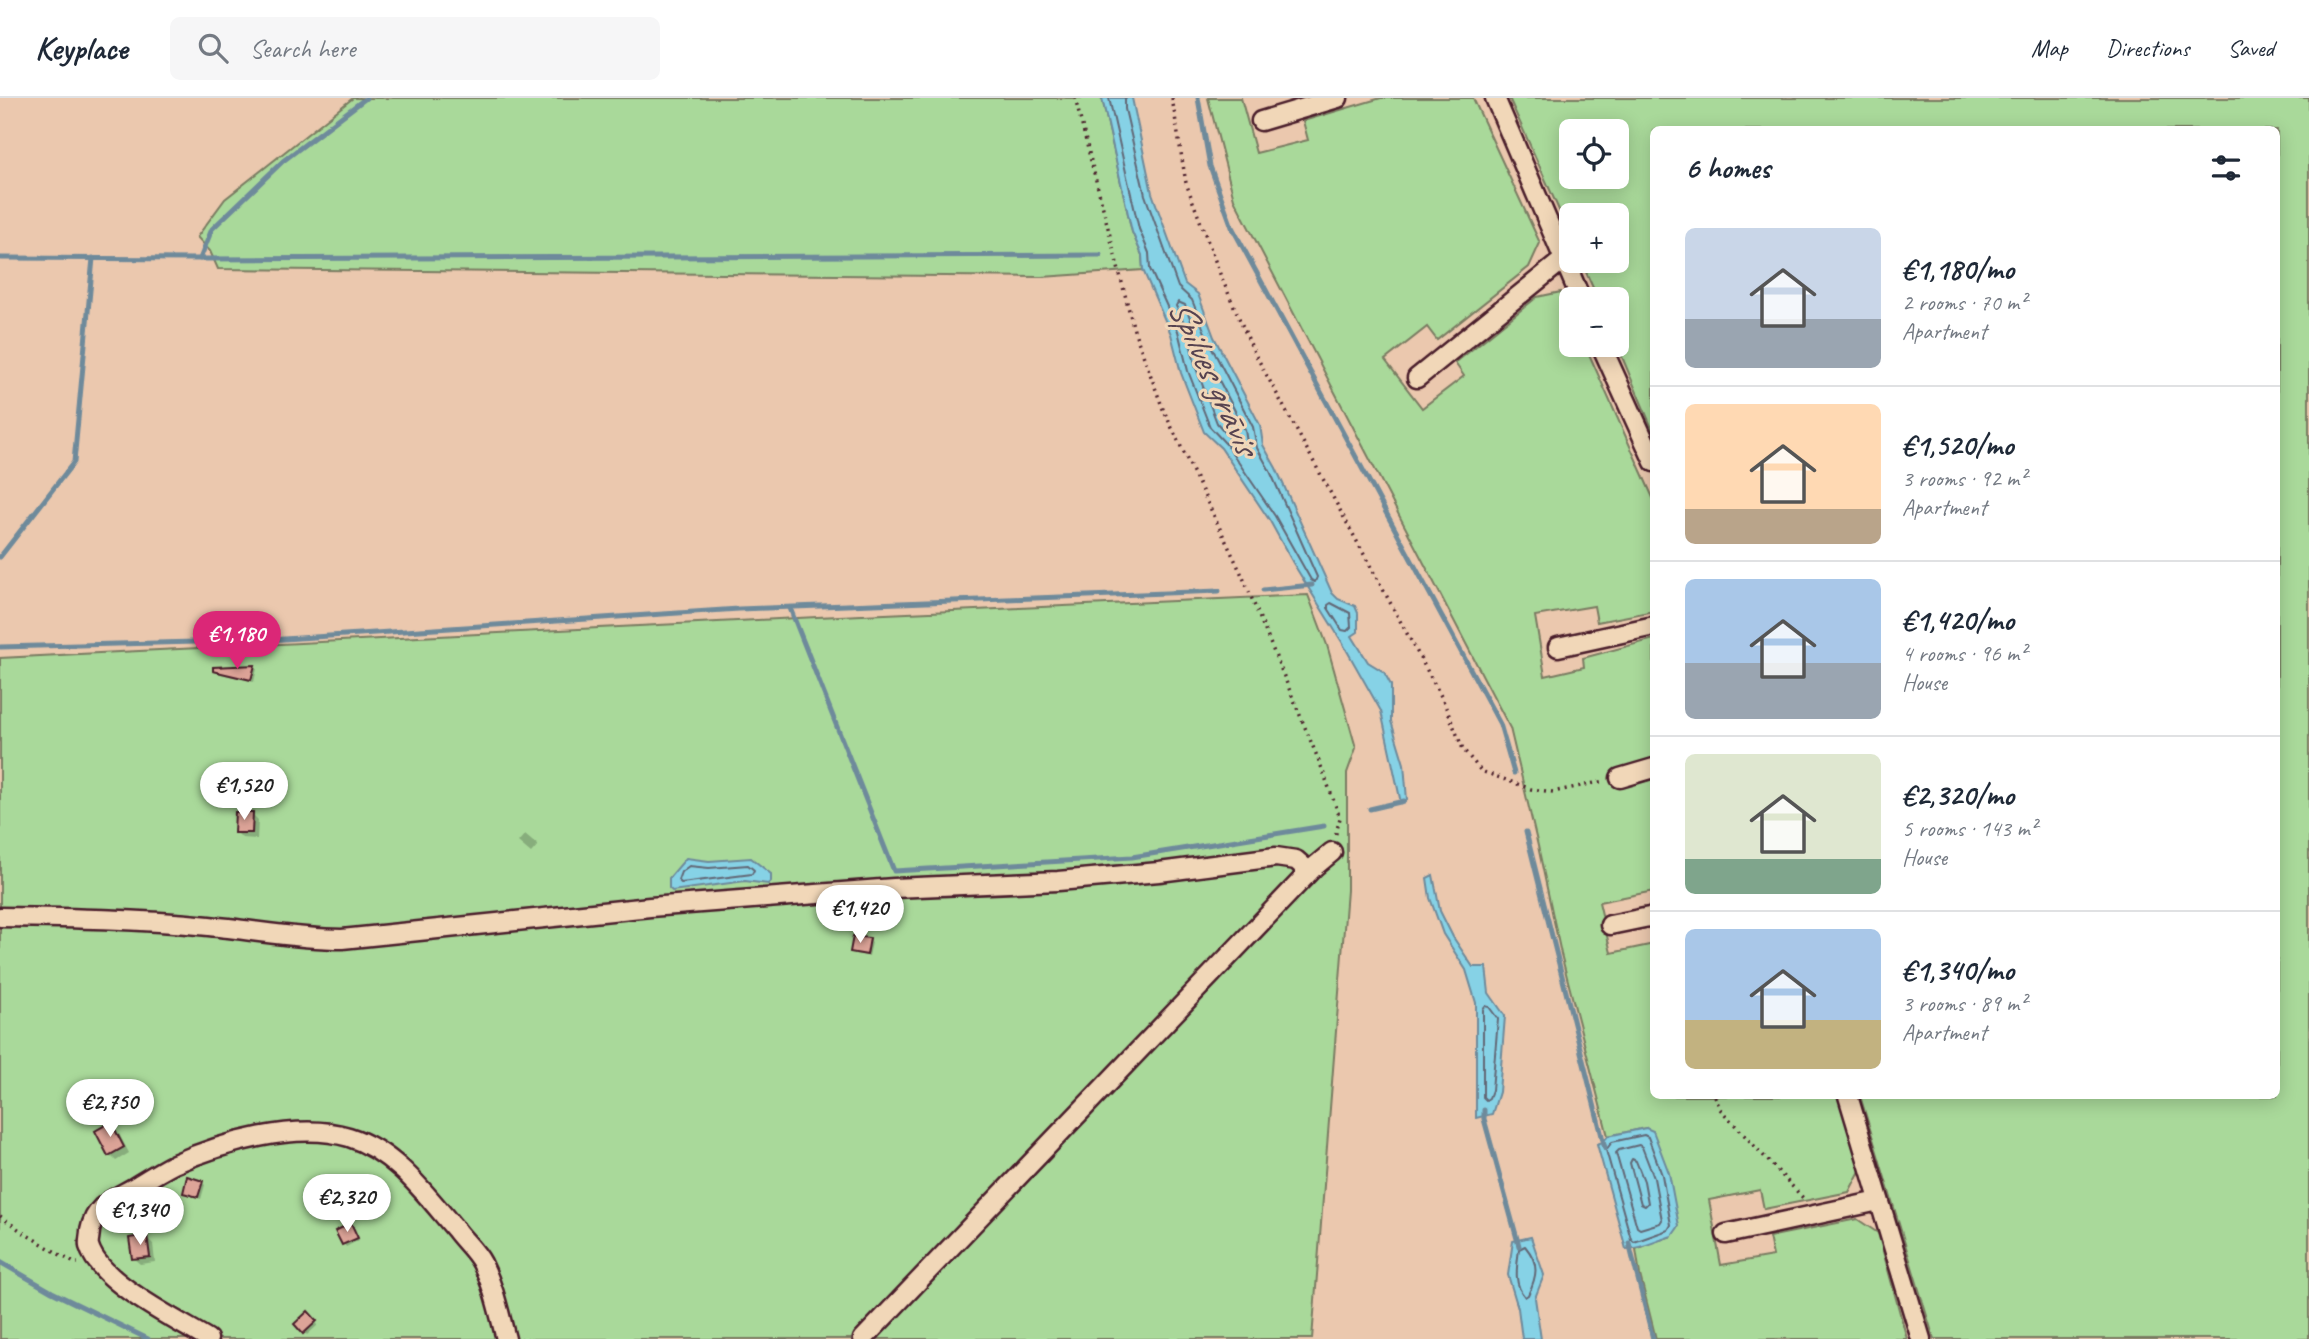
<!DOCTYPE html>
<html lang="en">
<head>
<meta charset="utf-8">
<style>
	body { margin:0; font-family:Caveat,sans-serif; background:#f6f6f7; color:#1f2937; height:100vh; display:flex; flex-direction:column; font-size:26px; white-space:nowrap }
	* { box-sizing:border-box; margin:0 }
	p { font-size:23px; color:#747a83 }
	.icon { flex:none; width:38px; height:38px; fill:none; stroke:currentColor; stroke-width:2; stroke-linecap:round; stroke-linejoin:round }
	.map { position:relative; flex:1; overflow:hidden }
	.drawer { position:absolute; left:1650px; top:28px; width:630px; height:973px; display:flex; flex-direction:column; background:#fff; border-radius:10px; box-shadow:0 4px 18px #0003 }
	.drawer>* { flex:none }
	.buttons { position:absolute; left:1559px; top:21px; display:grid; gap:14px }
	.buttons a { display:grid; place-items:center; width:70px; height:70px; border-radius:10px; background:#fff; box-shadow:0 4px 18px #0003; font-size:35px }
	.price { position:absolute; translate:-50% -60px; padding:0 16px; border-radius:24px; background:#fff; color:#222; font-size:23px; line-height:46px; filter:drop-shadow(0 2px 4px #0008) }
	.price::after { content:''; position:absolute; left:50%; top:42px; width:21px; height:16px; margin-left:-10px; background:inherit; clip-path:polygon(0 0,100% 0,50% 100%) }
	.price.selected { background:#db2777; color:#fff }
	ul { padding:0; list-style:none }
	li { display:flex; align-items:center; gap:21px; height:175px; padding:0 35px }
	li+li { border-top:2px solid #e0e1e3 }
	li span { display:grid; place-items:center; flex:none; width:196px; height:140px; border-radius:10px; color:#555 }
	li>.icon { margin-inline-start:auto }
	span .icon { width:84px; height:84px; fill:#fffc; stroke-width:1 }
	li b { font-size:30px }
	h2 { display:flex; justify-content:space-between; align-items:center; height:84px; padding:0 35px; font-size:30px }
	header { display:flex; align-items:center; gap:42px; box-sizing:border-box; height:98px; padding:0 35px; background:#fff; border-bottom:2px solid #e0e1e3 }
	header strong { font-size:33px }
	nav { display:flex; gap:38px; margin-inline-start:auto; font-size:24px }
	.search { width:490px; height:63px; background:#f6f6f7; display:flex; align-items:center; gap:18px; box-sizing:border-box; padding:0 24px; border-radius:10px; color:#747a83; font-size:26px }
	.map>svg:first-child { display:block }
	.green { fill:#a9d99a; stroke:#7a7c62; stroke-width:2; fill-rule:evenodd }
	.water { fill:#86d2e6; stroke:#6e8a9b; stroke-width:2 }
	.shadow { fill:#0003 }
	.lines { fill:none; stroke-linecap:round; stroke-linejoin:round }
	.shore { stroke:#626776; stroke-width:2 }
	.stream { stroke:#6e8a9b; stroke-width:5 }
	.building { fill:#dda498; stroke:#4a1f2b; stroke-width:2 }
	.minor-casing { stroke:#4a1f2b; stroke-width:23 }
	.path { stroke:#4a1f2b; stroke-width:3.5; stroke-dasharray:2 5; stroke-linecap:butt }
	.minor { stroke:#f1d7b8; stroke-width:18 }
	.labels { text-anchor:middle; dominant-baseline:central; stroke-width:6; stroke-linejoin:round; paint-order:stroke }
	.water-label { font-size:37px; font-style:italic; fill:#564350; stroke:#f1d7b8 }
</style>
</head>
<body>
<header>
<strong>Keyplace</strong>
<div class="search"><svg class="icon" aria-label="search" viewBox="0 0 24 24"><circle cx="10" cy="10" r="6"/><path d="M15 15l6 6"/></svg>Search here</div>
<nav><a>Map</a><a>Directions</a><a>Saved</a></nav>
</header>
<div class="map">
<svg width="2309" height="1241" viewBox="0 0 2309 1241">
	<rect width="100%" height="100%" fill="#ebc8ae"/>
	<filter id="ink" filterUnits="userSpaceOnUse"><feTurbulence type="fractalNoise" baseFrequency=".0143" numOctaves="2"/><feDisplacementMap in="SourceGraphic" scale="14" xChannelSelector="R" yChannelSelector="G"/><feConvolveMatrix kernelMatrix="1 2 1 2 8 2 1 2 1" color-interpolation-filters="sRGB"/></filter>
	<g filter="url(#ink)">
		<g class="green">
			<path d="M353,0H1102L1132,134L1142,157L1143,172L1042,179L218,171L210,153L197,139L225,101Z"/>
			<path d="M1208,0H1241L1256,55L1308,42L1303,23L1381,0H1473L1540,145L1529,169L1437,242L1427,229L1385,262L1422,310L1464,278L1455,265L1537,199L1561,194L1571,217L1572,247H1585L1654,402V513L1597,524L1594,508L1535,518L1545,578L1584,569L1583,560L1654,541V793L1599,804L1611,855L1654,846V998H1838L1860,1073L1849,1094L1764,1111L1760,1092L1709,1102L1721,1167L1773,1158L1769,1139L1857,1121L1878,1135L1907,1241H1656L1640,1177L1636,1151L1650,1145L1672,1138L1646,1030L1608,1038L1561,856L1538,748L1510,630L1234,101Z"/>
			<path d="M1509,0H2309V1241H1934L1860,998H2277V32H1654V335L1617,247V201H1598L1581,163H1617V117H1572L1571,139ZM1572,33H1617V79H1572Z"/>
			<path d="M1308,497L1327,547L1356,650L1347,675V792L1312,1241H0V560L817,519Z"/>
		</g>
		<g class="water">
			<path d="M1102,0H1132L1152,95L1185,186L1198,196L1214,239L1260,327L1263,347L1276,370L1332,495L1338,501L1355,508L1358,515V534L1352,538L1368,564L1384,574L1391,587V623L1404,666L1407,702L1401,705L1381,613L1342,544L1293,465L1270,423L1221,350L1204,334L1181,275L1171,236L1143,172L1142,157L1132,134Z"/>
			<path d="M686,760L709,763L751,760L771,776V783L768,786L745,783L672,793L669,790V780Z"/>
			<path d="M1433,777L1440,813L1453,839L1473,869H1486L1489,895L1505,918L1499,994L1492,1016L1476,1020V905L1466,872L1443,836L1430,800L1427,780Z"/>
			<path d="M1646,1030L1653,1033L1669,1075L1679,1128L1672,1138C1658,1142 1642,1151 1626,1151L1597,1046L1603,1044L1608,1038Z"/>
			<path d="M1531,1139L1544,1177L1535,1200L1541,1241H1522L1518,1210L1508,1177L1513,1143Z"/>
		</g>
		<g class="shadow">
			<path d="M254,569L257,571L254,584L217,575L214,572Z"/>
			<path d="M252,716L258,722L257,741L242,740L236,734Z"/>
			<path d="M525,736L538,747L531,755L518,744Z"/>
			<path d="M869,842L872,845L869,858L855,856L852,853Z"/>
			<path d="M110,1026L117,1032L129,1055L116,1063L110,1057Z"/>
			<path d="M202,1084L205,1087L201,1101L185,1094Z"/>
			<path d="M353,1130L359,1142L346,1149L344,1146Z"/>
			<path d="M146,1139L153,1146L155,1164L140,1166L133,1160Z"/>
			<path d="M308,1215L318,1227L307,1237L296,1226Z"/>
		</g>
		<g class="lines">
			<g class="shore">
				<path d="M1109,0L1139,131L1149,155L1150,171L1178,233L1188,273L1210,329L1226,346L1275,418L1311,482L1315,484L1317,479L1270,373L1257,350L1253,329L1208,242L1192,202L1178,189L1145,97L1125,11V0"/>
				<path d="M1178,204L1185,207L1200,246L1245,332L1248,351L1246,354H1242L1217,325L1196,270L1187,231L1176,208Z"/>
				<path d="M1331,505L1350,515L1351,529L1347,533L1342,532L1328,510V507Z"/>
				<path d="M748,767L754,772L752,776L681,785L678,782L681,774L689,768L709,770Z"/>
				<path d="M1485,908L1489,909L1498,921L1492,992L1489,1000L1486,1002L1483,999V911Z"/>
				<path d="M1644,1037L1648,1039L1662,1077L1671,1127L1668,1132L1634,1144L1631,1141L1606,1052L1612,1044Z"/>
				<path d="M1639,1047L1642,1049L1654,1080L1662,1122L1660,1125L1640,1131L1637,1129L1616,1055L1619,1052Z"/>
				<path d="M1632,1061L1636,1063L1644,1083L1648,1105L1645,1108L1641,1106L1630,1065Z"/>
				<path d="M1525,1148C1540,1166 1537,1178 1528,1197L1525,1199C1513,1186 1517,1168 1519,1151Z"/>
			</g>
			<g class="stream">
				<path d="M1198,0L1210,68L1232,129L1500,626L1514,675"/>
				<path d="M0,160L200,161L1100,157"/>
				<path d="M200,161L212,131L283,63L366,0"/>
				<path d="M0,459L74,364L93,160"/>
				<path d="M1263,492L1312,487"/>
				<path d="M790,510L894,773L1132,759L1324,728"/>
				<path d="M0,549L269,542L739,511L1219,493"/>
				<path d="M1370,711L1404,703"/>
				<path d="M1526,734L1605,1050"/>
				<path d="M1484,1012V1021L1519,1148"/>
				<path d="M1629,1145L1653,1241"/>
				<path d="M0,1164L52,1194L148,1241"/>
			</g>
		</g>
		<g class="building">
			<path d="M255,567L251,582L213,573V569Z"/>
			<path d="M235,714H253L252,735H234Z"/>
			<path d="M853,838L870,840L867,857L850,854Z"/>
			<path d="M111,1024L124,1049L108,1058L95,1033Z"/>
			<path d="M187,1078L203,1083L198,1099L183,1095Z"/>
			<path d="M351,1125L358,1140L342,1147L335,1133Z"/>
			<path d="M147,1137L150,1159L132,1161L129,1140Z"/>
			<path d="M308,1213L317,1223L303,1236L294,1226Z"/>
		</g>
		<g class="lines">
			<defs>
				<g id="minor">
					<path d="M1495,0L1581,201"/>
					<path d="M1261,23L1338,0"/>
					<path d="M1601,247L1654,364"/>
					<path d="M1417,280L1564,161"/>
					<path d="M1558,549L1654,528"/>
					<path d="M1620,680L1654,670"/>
					<path d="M0,819C70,820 139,821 209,828C253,832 297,841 342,841L650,809L894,790L1058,783L1159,774L1276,759L1296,762L1304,769V779"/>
					<path d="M1610,827L1654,818"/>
					<path d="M1848,998L1921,1241"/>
					<path d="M1726,1136L1879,1103"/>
					<path d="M208,1241C177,1222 99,1184 89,1148C88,1144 90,1138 90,1133C95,1107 112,1102 133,1090C146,1082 160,1073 174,1066C222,1045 297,1023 349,1039C396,1054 426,1097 456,1132C464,1143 476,1153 482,1165C494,1189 499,1215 506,1241"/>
					<path d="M863,1241L1314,769L1332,754"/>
				</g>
			</defs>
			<use href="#minor" class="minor-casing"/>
			<g class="path">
				<path d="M1075,0L1134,232L1163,311L1242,477L1321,668L1340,720L1335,739"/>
				<path d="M1172,0L1186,85L1220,176L1253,252L1442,600L1463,651L1481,673L1531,691L1553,694L1604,683"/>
				<path d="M1715,998L1720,1011L1804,1101"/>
				<path d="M0,1118L24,1135L74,1165H78"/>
			</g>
			<use href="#minor" class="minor"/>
		</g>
	</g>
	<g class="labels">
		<g class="water-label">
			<text transform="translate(1214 278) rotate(65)">Spilves grāvis</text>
		</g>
	</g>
</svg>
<div class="buttons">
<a><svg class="icon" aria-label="locate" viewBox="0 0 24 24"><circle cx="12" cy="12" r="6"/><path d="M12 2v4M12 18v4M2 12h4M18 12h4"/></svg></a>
<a>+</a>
<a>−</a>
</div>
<b class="price selected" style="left:237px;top:573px">€1,180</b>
<b class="price" style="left:244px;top:724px">€1,520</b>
<b class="price" style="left:860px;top:847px">€1,420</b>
<b class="price" style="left:110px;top:1041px">€2,750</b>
<b class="price" style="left:347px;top:1136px">€2,320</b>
<b class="price" style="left:140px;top:1149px">€1,340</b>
<section class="drawer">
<h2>6 homes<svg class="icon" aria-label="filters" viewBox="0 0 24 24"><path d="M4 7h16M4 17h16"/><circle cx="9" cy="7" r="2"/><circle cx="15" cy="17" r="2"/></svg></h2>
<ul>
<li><span style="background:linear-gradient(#c9d6e8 65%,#9aa5b1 0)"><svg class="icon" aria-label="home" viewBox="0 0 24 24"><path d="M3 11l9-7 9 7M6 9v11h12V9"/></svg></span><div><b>€1,180/mo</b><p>2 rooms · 70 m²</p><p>Apartment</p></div></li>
<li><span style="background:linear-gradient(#ffd9b3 75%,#b9a48a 0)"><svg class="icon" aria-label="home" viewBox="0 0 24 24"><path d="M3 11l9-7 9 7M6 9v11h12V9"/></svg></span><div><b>€1,520/mo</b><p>3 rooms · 92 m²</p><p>Apartment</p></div></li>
<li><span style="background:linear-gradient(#a9c7e8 60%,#9aa5b1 0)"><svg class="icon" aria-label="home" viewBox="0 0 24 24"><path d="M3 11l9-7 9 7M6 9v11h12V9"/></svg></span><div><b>€1,420/mo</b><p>4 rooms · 96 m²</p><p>House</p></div></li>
<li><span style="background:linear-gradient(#dfe7d0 75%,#7fa58c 0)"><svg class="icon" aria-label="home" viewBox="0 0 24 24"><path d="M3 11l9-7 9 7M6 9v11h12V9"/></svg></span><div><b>€2,320/mo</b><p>5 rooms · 143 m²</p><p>House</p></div></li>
<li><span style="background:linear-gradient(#a9c7e8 65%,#c2b280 0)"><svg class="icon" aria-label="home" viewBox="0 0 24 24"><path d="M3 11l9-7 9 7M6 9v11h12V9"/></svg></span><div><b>€1,340/mo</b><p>3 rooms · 89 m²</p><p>Apartment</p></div></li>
</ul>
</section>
</div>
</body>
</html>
